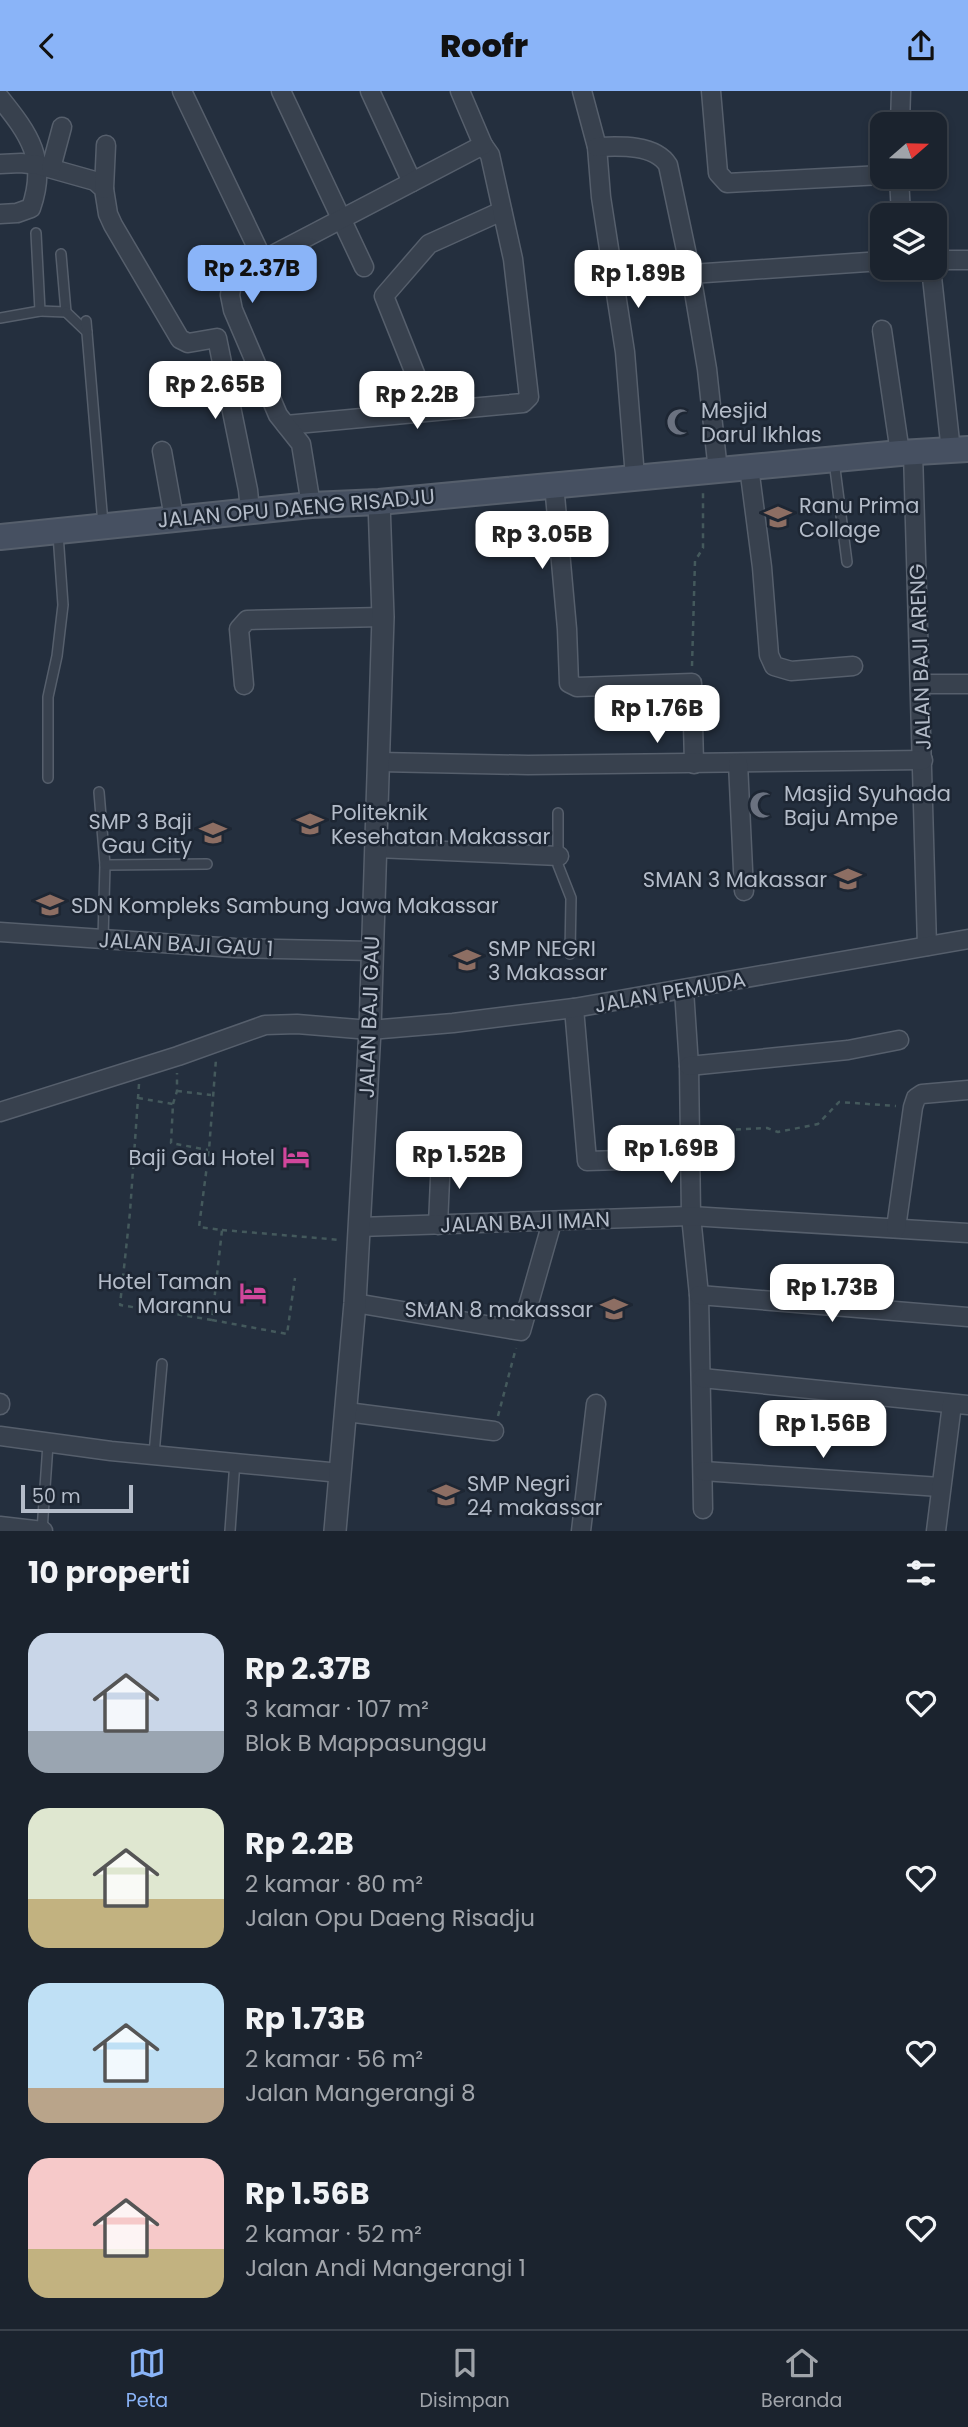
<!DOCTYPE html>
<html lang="id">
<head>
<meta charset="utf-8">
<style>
	body { margin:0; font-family:Poppins,sans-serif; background:#242b36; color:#f1f3f6; height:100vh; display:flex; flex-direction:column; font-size:26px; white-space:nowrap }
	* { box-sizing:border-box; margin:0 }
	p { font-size:23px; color:#a0a4aa }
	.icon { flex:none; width:38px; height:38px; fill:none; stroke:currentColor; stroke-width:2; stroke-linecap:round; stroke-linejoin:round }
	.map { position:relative; height:1440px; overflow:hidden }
	.sheet { display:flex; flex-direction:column; background:#1b232e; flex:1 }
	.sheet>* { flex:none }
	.needle { width:46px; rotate:70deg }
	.tools { position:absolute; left:870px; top:21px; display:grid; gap:14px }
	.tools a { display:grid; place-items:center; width:77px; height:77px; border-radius:14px; background:#1b232e; box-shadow:0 4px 10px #0003,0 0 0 2px #39404a; font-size:35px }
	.scale { position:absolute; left:21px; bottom:18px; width:112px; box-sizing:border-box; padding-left:7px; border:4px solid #b4bcc9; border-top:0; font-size:19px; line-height:24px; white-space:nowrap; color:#b4bcc9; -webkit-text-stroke:5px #1d2633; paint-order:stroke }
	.price { position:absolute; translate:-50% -60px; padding:0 16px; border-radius:14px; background:#fff; color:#222; font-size:23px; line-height:46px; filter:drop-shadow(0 2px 4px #0008) }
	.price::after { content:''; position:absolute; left:50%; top:42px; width:21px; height:16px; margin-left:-10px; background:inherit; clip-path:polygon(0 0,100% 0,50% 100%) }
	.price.active { background:#8ab4f8; color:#111 }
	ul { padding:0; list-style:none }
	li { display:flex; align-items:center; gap:21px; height:175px; padding:0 28px }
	li span { display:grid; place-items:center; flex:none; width:196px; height:140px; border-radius:21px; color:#555 }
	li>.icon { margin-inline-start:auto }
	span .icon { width:84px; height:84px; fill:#fffc; stroke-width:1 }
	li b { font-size:30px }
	h2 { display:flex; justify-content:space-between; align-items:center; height:84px; padding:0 28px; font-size:30px }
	header { display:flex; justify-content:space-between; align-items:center; height:91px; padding:0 28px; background:#8ab4f8; color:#111; font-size:32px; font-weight:800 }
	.tabs { display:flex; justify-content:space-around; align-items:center; height:98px; border-top:2px solid #39404a; background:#1b232e; font-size:19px; color:#a0a4aa }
	.tabs a { display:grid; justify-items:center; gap:4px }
	.tabs .active { color:#8ab4f8 }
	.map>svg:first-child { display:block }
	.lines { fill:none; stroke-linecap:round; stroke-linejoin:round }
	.service-casing { stroke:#565f6c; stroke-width:12 }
	.minor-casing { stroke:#565f6c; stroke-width:21 }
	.tertiary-casing { stroke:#565f6c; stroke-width:24 }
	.secondary-casing { stroke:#565f6c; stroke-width:28 }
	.path { stroke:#44595c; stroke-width:2.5; stroke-dasharray:5 5; stroke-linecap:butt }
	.service { stroke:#38414e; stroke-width:9 }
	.minor { stroke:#38414e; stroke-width:18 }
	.tertiary { stroke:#38414e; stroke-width:21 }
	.secondary { stroke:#465061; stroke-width:24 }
	.labels { text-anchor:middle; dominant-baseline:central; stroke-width:5; stroke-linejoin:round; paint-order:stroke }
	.poi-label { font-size:21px; fill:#b4bcc9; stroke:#1d2633; text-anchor:start }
	.street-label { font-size:21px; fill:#b4bcc9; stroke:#1d2633 }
</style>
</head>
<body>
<header><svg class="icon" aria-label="back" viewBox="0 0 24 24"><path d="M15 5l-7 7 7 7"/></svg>Roofr<svg class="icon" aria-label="share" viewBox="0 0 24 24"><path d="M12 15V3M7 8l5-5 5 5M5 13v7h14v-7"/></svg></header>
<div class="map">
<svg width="968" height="1440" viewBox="0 0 968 1440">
	<rect width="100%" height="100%" fill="#242f3e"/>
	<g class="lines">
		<defs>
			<g id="service">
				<path d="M40,220L66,221L61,163"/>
				<path d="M66,221L87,241"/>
				<path d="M0,227L40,220L36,142"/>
				<path d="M86,230L103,433"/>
				<path d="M834,370L847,471"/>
				<path d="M48,687V606L57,565L63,514L58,443"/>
				<path d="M99,701L105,774L103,848"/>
				<path d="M558,722V774L571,807L570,863"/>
				<path d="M105,774L207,773"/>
				<path d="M154,1363L162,1273"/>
				<path d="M42,1440L48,1353"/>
				<path d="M230,1440L235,1370"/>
			</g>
			<g id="minor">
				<path d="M182,0L263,169"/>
				<path d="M281,0L364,176"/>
				<path d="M370,0L412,91"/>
				<path d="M582,0L597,56L601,106L625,261L635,386"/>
				<path d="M711,0L718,82L727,92L882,84"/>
				<path d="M0,7C29,43 48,69 31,117L17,122L0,123"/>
				<path d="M900,33L901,0"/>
				<path d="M597,56C619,55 655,53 668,74L691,183L707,278L718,380"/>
				<path d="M0,73L21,72L38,74L95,90L104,98L108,123L113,134L180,248L188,252L217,247L248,399L250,420"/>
				<path d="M51,77L62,36"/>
				<path d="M899,86L901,124"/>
				<path d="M104,98L106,54"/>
				<path d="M934,169H968"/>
				<path d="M931,177L951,360"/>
				<path d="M691,183L882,170"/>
				<path d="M882,239L900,362"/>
				<path d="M430,320L384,205L429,153L502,120"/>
				<path d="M286,334L523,312L529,306L513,168L490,64L483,54"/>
				<path d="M162,360L174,427"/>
				<path d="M913,361L927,855"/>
				<path d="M749,376L762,476L769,564L774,575L791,580L853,575"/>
				<path d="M554,393L567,538L569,592L577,596L692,592L694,673"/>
				<path d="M311,414L301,353L278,324L233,219L230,204L232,193L236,187L263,169L483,54L460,0"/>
				<path d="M920,593H968"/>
				<path d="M244,594L239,538L247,529L383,526"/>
				<path d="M380,671L528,674L923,669"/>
				<path d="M738,672L744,800"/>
				<path d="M376,757L559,765"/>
				<path d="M0,841L235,857L373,860"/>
				<path d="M684,899L689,975L691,1125L699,1204L703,1418"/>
				<path d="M574,917L587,1070L690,1067"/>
				<path d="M689,975L848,959L899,949"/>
				<path d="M0,1021L178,965L265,934L297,933L370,939L453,932L574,917L968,848"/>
				<path d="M438,1134L441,1065"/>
				<path d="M359,1136L691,1125L968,1142"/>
				<path d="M896,1137L913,1016L916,1007L922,1003L968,999"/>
				<path d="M699,1204L968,1226"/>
				<path d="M355,1212L521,1240L552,1131"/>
				<path d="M702,1287L968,1314"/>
				<path d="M0,1314V1312"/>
				<path d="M347,1321L494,1340"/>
				<path d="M0,1345L111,1360L340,1382"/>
				<path d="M703,1380L940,1396"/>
				<path d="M0,1435L43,1440"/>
				<path d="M581,1440L596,1313"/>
				<path d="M936,1440L952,1313"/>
			</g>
			<path id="tertiary" d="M335,1440L355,1212L370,939L383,526L379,411"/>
			<path id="secondary" d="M0,446L311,414L379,411L900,362L968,358"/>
		</defs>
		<use href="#service" class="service-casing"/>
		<use href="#minor" class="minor-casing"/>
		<use href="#tertiary" class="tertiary-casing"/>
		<use href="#secondary" class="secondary-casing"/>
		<g class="path">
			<path d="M692,575L695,470L703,457V399"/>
			<path d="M139,993L130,1121L120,1214L212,1229L222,1139L199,1136L209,1059L216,968"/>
			<path d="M177,1000L211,1004"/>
			<path d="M138,1007L173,1013L171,1052L208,1059"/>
			<path d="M173,1013L177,1000V982"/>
			<path d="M706,1040L767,1037L778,1041L818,1033L839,1011L896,1015"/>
			<path d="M222,1139L341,1149"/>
			<path d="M212,1229L287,1243L295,1187"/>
			<path d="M498,1325L516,1257"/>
		</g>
		<use href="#service" class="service"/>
		<use href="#minor" class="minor"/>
		<use href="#tertiary" class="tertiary"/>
		<use href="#secondary" class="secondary"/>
	</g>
	<defs>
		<symbol id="mosque-bare" viewBox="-9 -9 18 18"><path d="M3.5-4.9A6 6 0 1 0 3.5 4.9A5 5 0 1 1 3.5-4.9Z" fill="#6b7280" stroke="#1d2633" stroke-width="2.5" paint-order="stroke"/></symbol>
		<symbol id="school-bare" viewBox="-9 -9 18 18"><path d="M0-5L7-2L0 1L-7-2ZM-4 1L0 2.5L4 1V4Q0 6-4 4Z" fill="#8d6e63" stroke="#1d2633" stroke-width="2.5" paint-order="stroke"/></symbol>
		<symbol id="university-bare" viewBox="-9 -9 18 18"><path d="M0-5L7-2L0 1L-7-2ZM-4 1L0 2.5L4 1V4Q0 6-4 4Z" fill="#8d6e63" stroke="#1d2633" stroke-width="2.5" paint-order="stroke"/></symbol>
		<symbol id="hotel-bare" viewBox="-9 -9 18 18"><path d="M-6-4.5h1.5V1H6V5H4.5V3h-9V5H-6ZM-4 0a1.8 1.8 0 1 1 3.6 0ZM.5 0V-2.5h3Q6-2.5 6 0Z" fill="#d1479c" stroke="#1d2633" stroke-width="2.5" paint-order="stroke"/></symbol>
	</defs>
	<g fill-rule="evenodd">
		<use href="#mosque-bare" x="661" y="312" width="38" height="38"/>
		<use href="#school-bare" x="759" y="407" width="38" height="38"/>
		<use href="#mosque-bare" x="744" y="695" width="38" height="38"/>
		<use href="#university-bare" x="291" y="714" width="38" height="38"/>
		<use href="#school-bare" x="194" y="723" width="38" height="38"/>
		<use href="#school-bare" x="829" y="769" width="38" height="38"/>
		<use href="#school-bare" x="31" y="795" width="38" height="38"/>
		<use href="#school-bare" x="448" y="850" width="38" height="38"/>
		<use href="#hotel-bare" x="277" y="1047" width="38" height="38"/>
		<use href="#hotel-bare" x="234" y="1183" width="38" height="38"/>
		<use href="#school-bare" x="595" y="1199" width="38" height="38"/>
		<use href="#school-bare" x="427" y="1385" width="38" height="38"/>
	</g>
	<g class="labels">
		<g class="poi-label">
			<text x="701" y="319">Mesjid<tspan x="701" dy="24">Darul Ikhlas</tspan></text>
			<text x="799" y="414">Ranu Prima<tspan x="799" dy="24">Collage</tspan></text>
			<text x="784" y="702">Masjid Syuhada<tspan x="784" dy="24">Baju Ampe</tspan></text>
			<text x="331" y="721">Politeknik<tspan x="331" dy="24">Kesehatan Makassar</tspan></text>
			<text x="192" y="730" text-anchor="end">SMP 3 Baji<tspan x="192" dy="24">Gau City</tspan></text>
			<text x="827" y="788" text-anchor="end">SMAN 3 Makassar</text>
			<text x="71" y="814">SDN Kompleks Sambung Jawa Makassar</text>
			<text x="488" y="857">SMP NEGRI<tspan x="488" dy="24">3 Makassar</tspan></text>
			<text x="275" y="1066" text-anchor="end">Baji Gau Hotel</text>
			<text x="232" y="1190" text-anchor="end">Hotel Taman<tspan x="232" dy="24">Marannu</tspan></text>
			<text x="593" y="1218" text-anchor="end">SMAN 8 makassar</text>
			<text x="467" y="1392">SMP Negri<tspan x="467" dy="24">24 makassar</tspan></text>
		</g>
		<g class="street-label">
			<text transform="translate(296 417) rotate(-5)">JALAN OPU DAENG RISADJU</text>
			<text transform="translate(920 566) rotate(-92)">JALAN BAJI ARENG</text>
			<text transform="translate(186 853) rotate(3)">JALAN BAJI GAU 1</text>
			<text transform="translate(670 901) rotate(-10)">JALAN PEMUDA</text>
			<text transform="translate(369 926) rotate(-88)">JALAN BAJI GAU</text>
			<text transform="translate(525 1131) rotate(-2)">JALAN BAJI IMAN</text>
		</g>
	</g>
</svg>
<div class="tools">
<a><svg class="needle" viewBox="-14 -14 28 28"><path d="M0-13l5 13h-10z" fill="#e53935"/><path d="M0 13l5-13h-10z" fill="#a0a4aa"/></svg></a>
<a><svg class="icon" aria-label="layers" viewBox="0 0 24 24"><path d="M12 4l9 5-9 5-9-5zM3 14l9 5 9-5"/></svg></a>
</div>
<div class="scale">50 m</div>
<b class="price active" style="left:252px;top:214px">Rp 2.37B</b>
<b class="price" style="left:638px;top:219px">Rp 1.89B</b>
<b class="price" style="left:215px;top:330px">Rp 2.65B</b>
<b class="price" style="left:417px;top:340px">Rp 2.2B</b>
<b class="price" style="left:542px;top:480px">Rp 3.05B</b>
<b class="price" style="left:657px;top:654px">Rp 1.76B</b>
<b class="price" style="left:671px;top:1094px">Rp 1.69B</b>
<b class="price" style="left:459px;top:1100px">Rp 1.52B</b>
<b class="price" style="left:832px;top:1233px">Rp 1.73B</b>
<b class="price" style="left:823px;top:1369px">Rp 1.56B</b>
</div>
<section class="sheet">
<h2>10 properti<svg class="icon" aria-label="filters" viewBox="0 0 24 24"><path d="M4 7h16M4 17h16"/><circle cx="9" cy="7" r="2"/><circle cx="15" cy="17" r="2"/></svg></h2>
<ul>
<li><span style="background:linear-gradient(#c9d6e8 70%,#9aa5b1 0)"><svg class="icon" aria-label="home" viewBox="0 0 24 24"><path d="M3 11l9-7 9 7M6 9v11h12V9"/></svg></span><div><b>Rp 2.37B</b><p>3 kamar · 107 m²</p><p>Blok B Mappasunggu</p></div><svg class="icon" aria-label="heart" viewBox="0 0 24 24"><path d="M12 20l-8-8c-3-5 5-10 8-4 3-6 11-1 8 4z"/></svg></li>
<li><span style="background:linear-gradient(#dfe7d0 65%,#c2b280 0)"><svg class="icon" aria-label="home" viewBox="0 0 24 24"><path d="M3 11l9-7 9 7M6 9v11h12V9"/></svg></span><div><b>Rp 2.2B</b><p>2 kamar · 80 m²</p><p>Jalan Opu Daeng Risadju</p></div><svg class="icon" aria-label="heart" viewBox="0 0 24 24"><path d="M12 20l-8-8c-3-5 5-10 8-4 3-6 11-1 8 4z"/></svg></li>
<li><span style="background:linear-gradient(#bfe0f5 75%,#b9a48a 0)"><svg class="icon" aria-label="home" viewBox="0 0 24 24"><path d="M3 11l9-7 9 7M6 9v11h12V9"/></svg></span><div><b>Rp 1.73B</b><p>2 kamar · 56 m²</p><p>Jalan Mangerangi 8</p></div><svg class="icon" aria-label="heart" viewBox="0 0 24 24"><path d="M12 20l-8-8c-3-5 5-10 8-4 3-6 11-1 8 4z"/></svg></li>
<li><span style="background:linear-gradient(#f6c9c9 65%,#c2b280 0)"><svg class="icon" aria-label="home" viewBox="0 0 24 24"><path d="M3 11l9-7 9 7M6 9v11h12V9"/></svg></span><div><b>Rp 1.56B</b><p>2 kamar · 52 m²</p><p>Jalan Andi Mangerangi 1</p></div><svg class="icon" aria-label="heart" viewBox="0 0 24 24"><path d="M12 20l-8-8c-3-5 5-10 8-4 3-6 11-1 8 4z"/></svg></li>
</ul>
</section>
<nav class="tabs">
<a class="active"><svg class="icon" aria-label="map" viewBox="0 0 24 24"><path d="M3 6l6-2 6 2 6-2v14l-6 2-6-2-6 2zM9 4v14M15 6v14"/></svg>Peta</a>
<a><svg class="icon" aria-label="saved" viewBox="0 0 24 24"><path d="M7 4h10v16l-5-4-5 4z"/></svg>Disimpan</a>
<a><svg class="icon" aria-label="home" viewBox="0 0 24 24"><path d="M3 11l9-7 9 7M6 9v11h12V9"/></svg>Beranda</a>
</nav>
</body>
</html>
